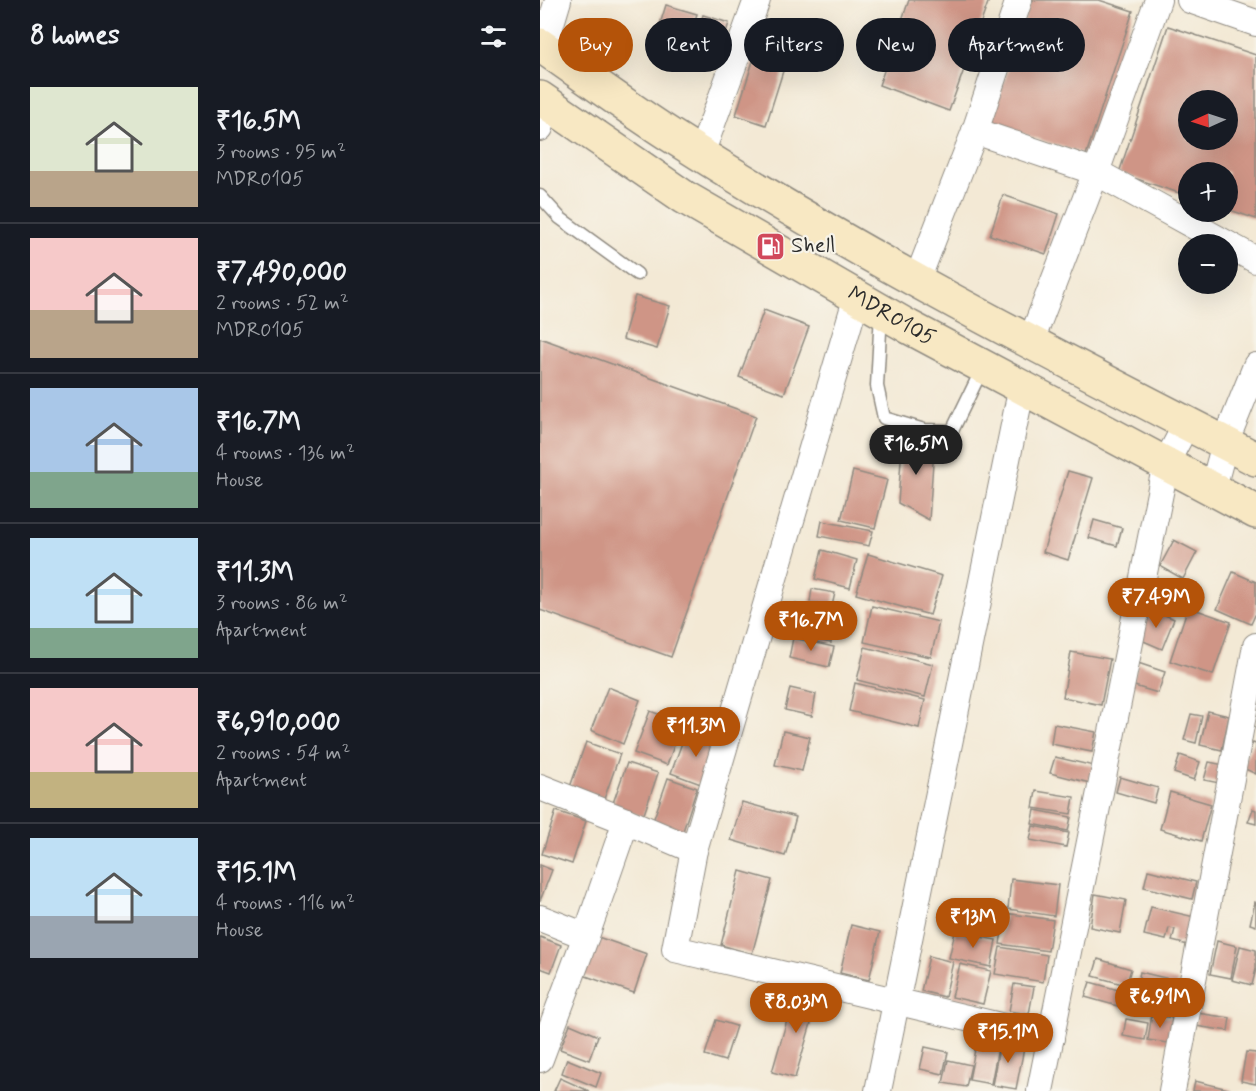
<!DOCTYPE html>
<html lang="en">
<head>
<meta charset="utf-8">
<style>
	body { margin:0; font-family:Mynerve,sans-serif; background:#242831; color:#f1f3f6; height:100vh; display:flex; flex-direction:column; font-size:22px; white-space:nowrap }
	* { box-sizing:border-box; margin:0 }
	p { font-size:20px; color:#9ea1a6 }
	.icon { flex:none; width:33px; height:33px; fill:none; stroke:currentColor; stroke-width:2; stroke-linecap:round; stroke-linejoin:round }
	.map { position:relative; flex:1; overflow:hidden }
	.drawer { display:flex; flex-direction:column; background:#171b24; width:540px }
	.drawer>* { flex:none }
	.top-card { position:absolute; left:18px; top:18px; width:570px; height:54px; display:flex; gap:12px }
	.needle { width:39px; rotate:267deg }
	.fabs { position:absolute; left:638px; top:90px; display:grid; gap:12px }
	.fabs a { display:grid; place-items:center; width:60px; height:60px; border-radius:50%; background:#171b24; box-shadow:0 6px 24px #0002; font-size:30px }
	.price { position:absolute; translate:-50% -51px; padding:0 14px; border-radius:21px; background:#b45309; color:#fff; font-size:20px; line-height:39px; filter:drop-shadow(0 2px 3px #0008) }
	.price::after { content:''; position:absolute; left:50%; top:36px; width:18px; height:14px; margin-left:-9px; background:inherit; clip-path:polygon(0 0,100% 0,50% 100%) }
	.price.active { background:#222; color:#fff }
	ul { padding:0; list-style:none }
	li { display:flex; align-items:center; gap:18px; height:150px; padding:0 30px }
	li+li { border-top:2px solid #363941 }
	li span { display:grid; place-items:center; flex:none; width:168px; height:120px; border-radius:0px; color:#555 }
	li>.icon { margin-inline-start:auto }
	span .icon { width:72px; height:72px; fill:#fffc; stroke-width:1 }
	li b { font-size:26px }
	h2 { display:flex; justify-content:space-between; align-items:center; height:72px; padding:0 30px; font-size:26px }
	.pill { padding:0 21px; border-radius:27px; background:#171b24; box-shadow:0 6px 24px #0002; font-size:21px; line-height:54px }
	.pill.active { background:#b45309; color:#fff }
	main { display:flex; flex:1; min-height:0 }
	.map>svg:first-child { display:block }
	.building { fill:#cf9586; fill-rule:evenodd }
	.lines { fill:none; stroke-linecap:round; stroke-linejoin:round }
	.service-casing { stroke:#8f8a80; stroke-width:15 }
	.minor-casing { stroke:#8f8a80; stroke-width:28 }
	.secondary-casing { stroke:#8f8a80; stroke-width:36 }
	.service { stroke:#fff; stroke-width:12 }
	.minor { stroke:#fff; stroke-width:26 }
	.secondary { stroke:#f8e8c3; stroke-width:33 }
	.labels { text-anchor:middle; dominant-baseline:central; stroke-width:4.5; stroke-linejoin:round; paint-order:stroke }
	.poi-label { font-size:22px; fill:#2b2b2b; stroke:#f7f3e8; text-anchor:start }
	.street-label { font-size:22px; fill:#2b2b2b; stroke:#f7f3e8 }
</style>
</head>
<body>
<main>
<section class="drawer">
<h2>8 homes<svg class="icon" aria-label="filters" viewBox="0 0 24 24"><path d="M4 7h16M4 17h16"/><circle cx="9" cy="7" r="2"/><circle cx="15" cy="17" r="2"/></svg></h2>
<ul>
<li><span style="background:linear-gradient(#dfe7d0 70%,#b9a48a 0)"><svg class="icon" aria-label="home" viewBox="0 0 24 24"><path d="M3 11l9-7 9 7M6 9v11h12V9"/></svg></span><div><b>₹16.5M</b><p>3 rooms · 95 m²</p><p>MDR0105</p></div></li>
<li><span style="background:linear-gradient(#f6c9c9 60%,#b9a48a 0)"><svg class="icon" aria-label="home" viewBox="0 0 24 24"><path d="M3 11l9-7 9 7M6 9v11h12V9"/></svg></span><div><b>₹7,490,000</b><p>2 rooms · 52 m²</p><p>MDR0105</p></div></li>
<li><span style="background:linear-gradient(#a9c7e8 70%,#7fa58c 0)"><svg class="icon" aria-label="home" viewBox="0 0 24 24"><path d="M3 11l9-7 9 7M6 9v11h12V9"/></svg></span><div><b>₹16.7M</b><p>4 rooms · 136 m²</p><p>House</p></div></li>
<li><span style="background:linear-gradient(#bfe0f5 75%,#7fa58c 0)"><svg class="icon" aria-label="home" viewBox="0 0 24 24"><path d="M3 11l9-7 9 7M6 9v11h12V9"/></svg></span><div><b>₹11.3M</b><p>3 rooms · 86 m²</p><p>Apartment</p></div></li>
<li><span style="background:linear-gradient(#f6c9c9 70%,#c2b280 0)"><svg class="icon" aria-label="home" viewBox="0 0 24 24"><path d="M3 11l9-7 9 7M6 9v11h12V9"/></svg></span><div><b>₹6,910,000</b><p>2 rooms · 54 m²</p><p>Apartment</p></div></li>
<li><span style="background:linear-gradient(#bfe0f5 65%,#9aa5b1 0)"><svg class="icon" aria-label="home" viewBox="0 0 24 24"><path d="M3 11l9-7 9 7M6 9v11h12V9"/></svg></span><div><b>₹15.1M</b><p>4 rooms · 116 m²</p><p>House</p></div></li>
</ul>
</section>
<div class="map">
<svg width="716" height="1091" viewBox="0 0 716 1091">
	<rect width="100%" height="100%" fill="#f7f3e8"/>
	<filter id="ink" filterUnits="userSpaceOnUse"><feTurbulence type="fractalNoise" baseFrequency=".0167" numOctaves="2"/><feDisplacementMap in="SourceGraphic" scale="12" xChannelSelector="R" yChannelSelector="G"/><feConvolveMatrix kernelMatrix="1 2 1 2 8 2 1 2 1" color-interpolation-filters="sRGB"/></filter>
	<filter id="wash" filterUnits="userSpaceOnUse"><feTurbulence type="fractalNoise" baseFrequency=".008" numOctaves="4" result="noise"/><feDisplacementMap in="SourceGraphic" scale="24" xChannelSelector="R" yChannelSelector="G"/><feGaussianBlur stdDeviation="1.35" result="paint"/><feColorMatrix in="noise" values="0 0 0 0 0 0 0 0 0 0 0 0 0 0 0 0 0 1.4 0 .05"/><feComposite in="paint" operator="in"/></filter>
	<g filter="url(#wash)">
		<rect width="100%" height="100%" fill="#f3e9d5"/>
		<g id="blocks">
			<g class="building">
				<path d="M369,0H449L409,111L339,85Z"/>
				<path d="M491,0H559L593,11L546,155L450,123Z"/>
				<path d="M126,5L157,14L142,60L112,50Z"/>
				<path d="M163,15L189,23L175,67L149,59Z"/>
				<path d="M628,26L716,55V219L687,209V172H648V196L579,173ZM648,100H687V140H648Z"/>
				<path d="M214,58L244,68L226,125L196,115Z"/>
				<path d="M463,195L519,214L506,254L450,235Z"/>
				<path d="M95,296L130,306L117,349L83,339Z"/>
				<path d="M224,310L269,327L244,394L199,377Z"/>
				<path d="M0,338L216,416L131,657L0,610Z"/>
				<path d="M363,432L394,448L389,520L358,503Z"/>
				<path d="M313,471L347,480L335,528L301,520Z"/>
				<path d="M528,471L553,478L528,560L503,552Z"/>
				<path d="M554,520L582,528L577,546L549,538Z"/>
				<path d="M282,521L333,531L329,546L279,536Z"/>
				<path d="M634,540L657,552L643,579L620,566Z"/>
				<path d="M282,550L317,560L310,588L275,579Z"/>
				<path d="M328,554L402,576L390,615L316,594Z"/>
				<path d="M693,572L716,582V613L711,624L677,609Z"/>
				<path d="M272,589L295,593L292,606L270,602Z"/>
				<path d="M255,604L298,614L291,643L248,633Z"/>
				<path d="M332,606L399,622L391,657L324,642Z"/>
				<path d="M648,607L691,622L673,675L630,661Z"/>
				<path d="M611,609L634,619L622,649L599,639Z"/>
				<path d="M253,638L294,647L289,667L249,658Z"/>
				<path d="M325,647L393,664L385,697L317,680Z"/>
				<path d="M531,652L570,659L561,705L523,697Z"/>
				<path d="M598,663L625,672L618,693L591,685Z"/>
				<path d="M315,683L385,700L379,728L309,711Z"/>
				<path d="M68,687L100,700L83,744L51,730Z"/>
				<path d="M250,688L276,694L272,716L245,710Z"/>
				<path d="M110,711L142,723L127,765L94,753Z"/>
				<path d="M668,711L689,716L682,750L660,745Z"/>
				<path d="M651,714L662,716L656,743L644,740Z"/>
				<path d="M514,724L556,732L552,752L511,744Z"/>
				<path d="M147,729L182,742L166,786L131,773Z"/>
				<path d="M243,731L270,737L262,771L235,765Z"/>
				<path d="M46,742L80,754L64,799L30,787Z"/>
				<path d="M713,743L716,744V774L701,767Z"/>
				<path d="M640,755L660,762L654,780L634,773Z"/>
				<path d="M515,757L554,766L550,783L510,773Z"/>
				<path d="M669,762L684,765L679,783L664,780Z"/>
				<path d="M87,763L118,773L103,817L72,806Z"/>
				<path d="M580,777L618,788L614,803L576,792Z"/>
				<path d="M128,778L157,788L143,831L113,821Z"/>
				<path d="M496,791L534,797L531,814L493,808Z"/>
				<path d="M630,792L671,804L661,841L620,829Z"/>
				<path d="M202,802L256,817L245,856L191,840Z"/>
				<path d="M713,809L716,810V824L708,822Z"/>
				<path d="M495,810L531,817L528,831L492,824Z"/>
				<path d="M16,811L46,821L32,864L2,854Z"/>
				<path d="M493,826L529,833L526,847L490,840Z"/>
				<path d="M0,865L12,870L0,901Z"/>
				<path d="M608,870L656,882L652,899L604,887Z"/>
				<path d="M200,871L232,880L212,954L181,945Z"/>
				<path d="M471,879L518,885L514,916L468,909Z"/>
				<path d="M555,894L586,900L580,933L550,927Z"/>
				<path d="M715,902L716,903V926L710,924Z"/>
				<path d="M611,907L659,918L652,946L632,941L635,929L629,928L626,940L604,935Z"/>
				<path d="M465,913L513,920L508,951L460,944Z"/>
				<path d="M311,925L340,932L329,980L300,973Z"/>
				<path d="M415,932L456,940L451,967L409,958Z"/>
				<path d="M55,936L107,954L94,993L43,975Z"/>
				<path d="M0,937L21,945L11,972L0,968Z"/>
				<path d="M677,941L697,946L691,978L670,974Z"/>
				<path d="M700,946L716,950V969L712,985L692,980Z"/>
				<path d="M460,947L507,955L503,982L455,974Z"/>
				<path d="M389,956L413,962L405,997L381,991Z"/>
				<path d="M558,959L591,969L586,985L553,976Z"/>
				<path d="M420,964L451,971L443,1004L412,997Z"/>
				<path d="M600,972L638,981L633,1004L595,995Z"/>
				<path d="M550,982L589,993L585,1008L545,997Z"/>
				<path d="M474,984L494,987L489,1014L469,1011Z"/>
				<path d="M256,989L279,996L255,1078L232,1072Z"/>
				<path d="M657,1013L690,1018L688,1031L656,1026Z"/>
				<path d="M612,1014L632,1018L628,1043L608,1040Z"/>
				<path d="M586,1019L608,1023L605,1040L583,1036Z"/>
				<path d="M176,1020L196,1026L185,1061L165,1055Z"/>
				<path d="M30,1024L58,1036L49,1060L20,1049Z"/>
				<path d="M438,1034L460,1038L451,1084L429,1080Z"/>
				<path d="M461,1038L485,1043L476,1089L452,1085Z"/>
				<path d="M385,1047L408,1052L403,1074L380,1069Z"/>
				<path d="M706,1052L716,1053V1084L701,1081Z"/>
				<path d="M27,1059L61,1073L56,1087L22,1073Z"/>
				<path d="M408,1060L431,1065L426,1087L403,1083Z"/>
				<path d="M20,1078L49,1091H14Z"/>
				<path d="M655,1081L692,1090L691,1091H653Z"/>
			</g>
		</g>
	</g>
	<g filter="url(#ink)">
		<use href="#blocks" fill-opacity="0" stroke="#8f8a80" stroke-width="1.5"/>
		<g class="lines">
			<defs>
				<g id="service">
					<path d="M0,196L20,218L97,274"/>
					<path d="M341,313L337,386L344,418L384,430L412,431L443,367"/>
				</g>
				<g id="minor">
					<path d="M650,0L716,23"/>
					<path d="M4,47L18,0"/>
					<path d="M0,128L8,104"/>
					<path d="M435,131L556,172L716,260"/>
					<path d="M161,154L217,0"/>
					<path d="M377,280L435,131L479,0"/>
					<path d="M317,296L154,850L135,949L511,1038"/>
					<path d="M491,341L556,172L618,0"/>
					<path d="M673,488L685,443L716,366"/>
					<path d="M0,787L86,821L154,850"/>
					<path d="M0,918L46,936"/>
					<path d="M0,1059L46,936L86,821"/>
					<path d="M338,1091L482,386"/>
					<path d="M500,1091L626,463L647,423"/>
					<path d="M632,1091L716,646"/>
				</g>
				<g id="secondary">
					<path d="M0,45C45,76 89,109 135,138C321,257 519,358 716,459"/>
					<path id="s1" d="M0,98L144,197L369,327L716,512"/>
				</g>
			</defs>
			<use href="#service" class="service-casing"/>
			<use href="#minor" class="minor-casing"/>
			<use href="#secondary" class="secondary-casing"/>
			<use href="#service" class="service"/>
			<use href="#minor" class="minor"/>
			<use href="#secondary" class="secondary"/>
		</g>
	</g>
	<defs>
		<symbol id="fuel-square" viewBox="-11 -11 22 22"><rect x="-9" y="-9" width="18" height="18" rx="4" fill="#d1495b" stroke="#f7f3e8"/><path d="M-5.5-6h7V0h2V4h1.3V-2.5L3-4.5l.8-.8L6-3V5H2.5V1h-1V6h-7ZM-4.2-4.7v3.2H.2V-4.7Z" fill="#fff"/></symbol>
	</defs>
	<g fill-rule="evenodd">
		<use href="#fuel-square" x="214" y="230" width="33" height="33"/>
	</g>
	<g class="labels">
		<g class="poi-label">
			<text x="251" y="246">Shell</text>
		</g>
		<g class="street-label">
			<text stroke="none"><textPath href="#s1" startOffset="414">MDR0105</textPath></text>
		</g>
	</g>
</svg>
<div class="fabs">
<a><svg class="needle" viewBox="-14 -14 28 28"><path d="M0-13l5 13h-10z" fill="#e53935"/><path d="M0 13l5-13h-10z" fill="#9ea1a6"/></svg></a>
<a>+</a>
<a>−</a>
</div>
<b class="price active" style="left:376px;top:476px">₹16.5M</b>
<b class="price" style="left:616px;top:629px">₹7.49M</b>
<b class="price" style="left:271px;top:652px">₹16.7M</b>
<b class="price" style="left:156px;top:758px">₹11.3M</b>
<b class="price" style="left:433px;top:949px">₹13M</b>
<b class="price" style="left:620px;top:1029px">₹6.91M</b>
<b class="price" style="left:256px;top:1034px">₹8.03M</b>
<b class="price" style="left:468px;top:1064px">₹15.1M</b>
<div class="top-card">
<a class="pill active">Buy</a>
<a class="pill">Rent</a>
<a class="pill">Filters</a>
<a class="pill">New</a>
<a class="pill">Apartment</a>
</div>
</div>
</main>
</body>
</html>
